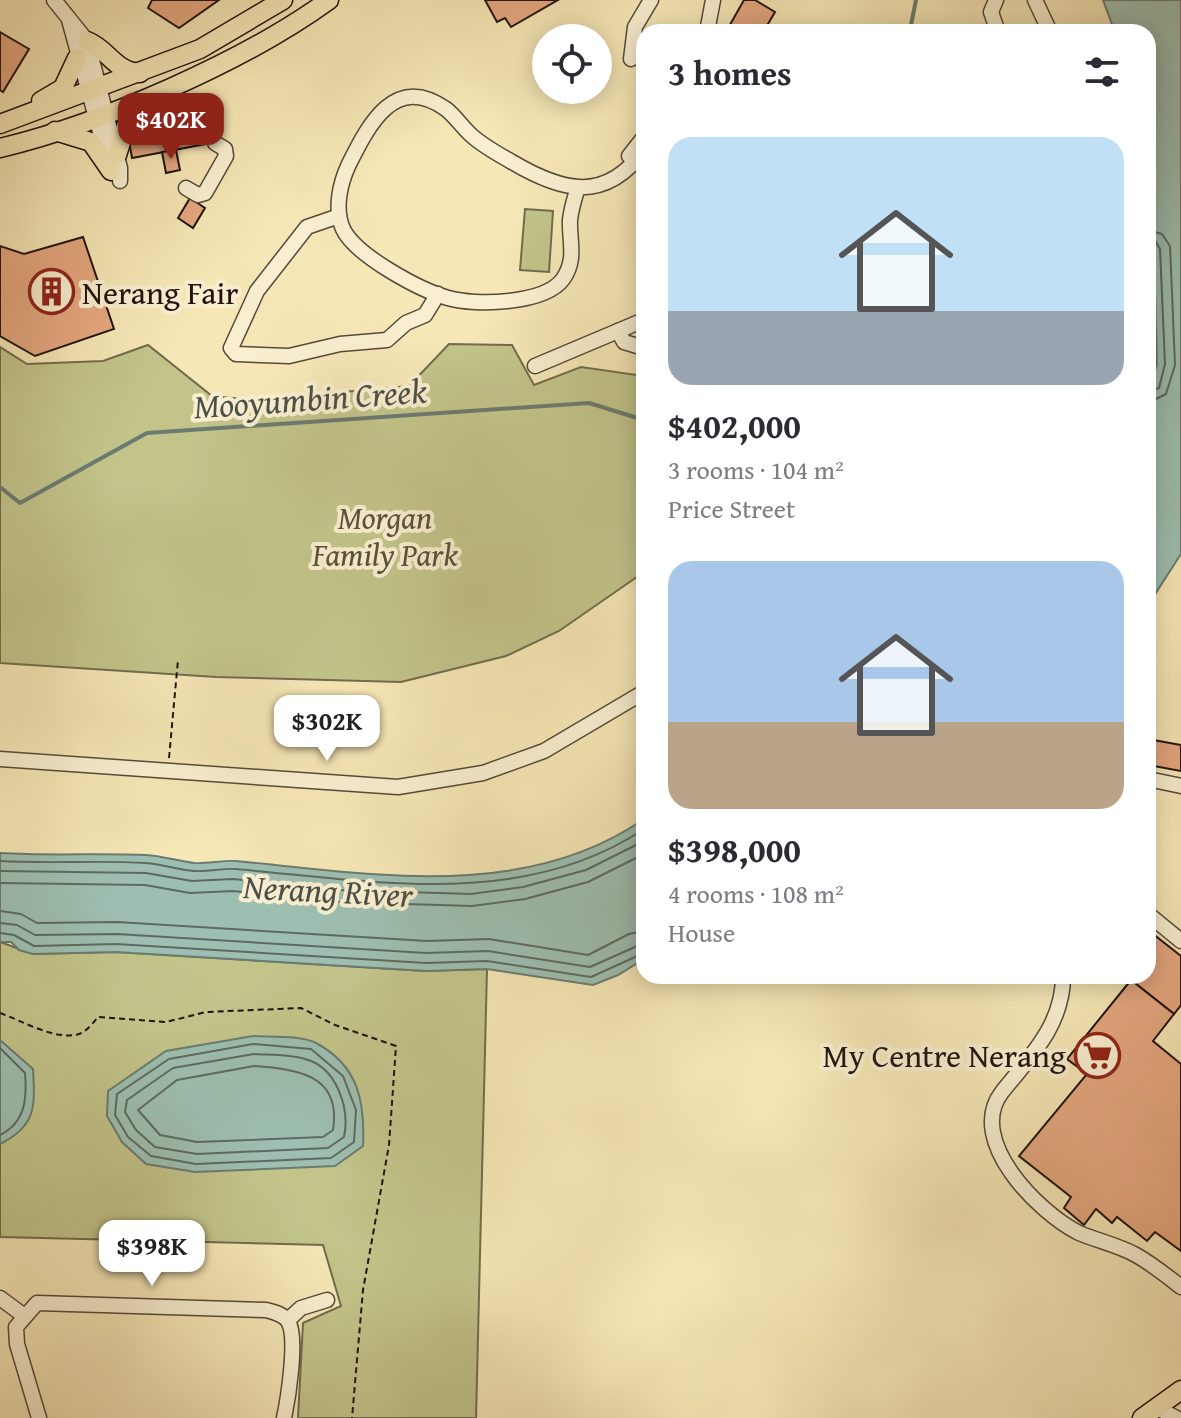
<!DOCTYPE html>
<html lang="en">
<head>
<meta charset="utf-8">
<style>
	body { margin:0; font-family:"Gentium Book Plus",serif; background:#f2f2f3; color:#2b2b33; height:100vh; display:flex; flex-direction:column; font-size:30px; white-space:nowrap }
	* { box-sizing:border-box; margin:0 }
	p { font-size:26px; color:#7c7c81 }
	.icon { flex:none; width:44px; height:44px; fill:none; stroke:currentColor; stroke-width:2; stroke-linecap:round; stroke-linejoin:round }
	.map { position:relative; flex:1; overflow:hidden }
	.side { position:absolute; left:636px; top:24px; width:520px; height:960px; display:flex; flex-direction:column; background:#fff; border-radius:24px; box-shadow:0 4px 20px #0003 }
	.side>* { flex:none }
	.controls { position:absolute; left:532px; top:24px; display:grid; gap:16px }
	.controls a { display:grid; place-items:center; width:80px; height:80px; border-radius:50%; background:#fff; box-shadow:0 4px 20px #0003; font-size:40px }
	.price { position:absolute; translate:-50% -68px; padding:0 18px; border-radius:16px; background:#fff; color:#222; font-size:26px; line-height:52px; filter:drop-shadow(0 2px 4px #0008) }
	.price::after { content:''; position:absolute; left:50%; top:48px; width:24px; height:18px; margin-left:-12px; background:inherit; clip-path:polygon(0 0,100% 0,50% 100%) }
	.price.current { background:#8f2418; color:#fff }
	ul { padding:0; list-style:none }
	li { display:grid; align-content:center; gap:16px; height:424px; padding:0 32px }
	li span { display:grid; place-items:center; height:248px; border-radius:24px; color:#555 }
	li>.icon { margin-inline-start:auto }
	span .icon { width:144px; height:144px; fill:#fffc; stroke-width:1 }
	li b { font-size:34px }
	h2 { display:flex; justify-content:space-between; align-items:center; height:96px; padding:0 32px; font-size:34px }
	.map>svg:first-child { display:block }
	.green { fill:#c2c48a; stroke:#716c4d; stroke-width:2 }
	.water { fill:#9dbfb1; stroke:#6b7b71; stroke-width:2 }
	.lines { fill:none; stroke-linecap:round; stroke-linejoin:round }
	.shore { stroke:#5e6a60; stroke-width:2 }
	.stream { stroke:#6b7b71; stroke-width:4 }
	.building { fill:#e4a77f; stroke:#201410; stroke-width:2 }
	.minor-casing { stroke:#56493a; stroke-width:17 }
	.major-casing { stroke:#201410; stroke-width:21 }
	.path { stroke:#201410; stroke-width:2; stroke-dasharray:6 4; stroke-linecap:butt }
	.minor { stroke:#f9efd0; stroke-width:14 }
	.major { stroke:#f6e7b6; stroke-width:18 }
	.labels { text-anchor:middle; dominant-baseline:central; stroke-width:8; stroke-linejoin:round; paint-order:stroke }
	.poi-label { font-size:32px; fill:#201410; stroke:#f9efd0; text-anchor:start }
	.park-label { font-size:32px; font-style:italic; fill:#59523b; stroke:#f9efd0 }
	.water-label { font-size:34px; font-style:italic; fill:#4c5048; stroke:#f9efd0 }
</style>
</head>
<body>
<div class="map">
<svg width="1181" height="1418" viewBox="0 0 1181 1418">
	<rect width="100%" height="100%" fill="#f6e7b6"/>
	<filter id="stains"><feTurbulence type="fractalNoise" baseFrequency=".0025" numOctaves="4"/><feColorMatrix values="0 0 0 0 .2 0 0 0 0 .09 0 0 0 0 .02 0 0 0 .5 -.17"/></filter>
	<radialGradient id="worn" r=".72"><stop offset=".6" stop-color="#630" stop-opacity="0"/><stop offset="1" stop-color="#630" stop-opacity=".3"/></radialGradient>
	<g class="green">
		<path d="M525,209L553,211L549,272L520,270Z"/>
		<path d="M449,344L512,345L534,385L581,367L644,376V572L559,631L506,656L401,682L216,677L0,663V347L27,364L103,361L148,345L212,396L253,400L409,386Z"/>
		<path d="M0,942L33,954L116,952L426,971L487,969L476,1418H298L303,1323L341,1306L323,1245L0,1237Z"/>
	</g>
	<g class="water">
		<path d="M1103,0H1181V554L1148,605V398L1157,364L1148,32H1115Z"/>
		<path d="M644,819V959L618,975L593,985L487,969L426,971L116,952L33,954L19,950L11,942H0V853C49,856 97,853 146,855C162,856 178,861 194,863C208,864 222,860 236,861C372,874 524,902 644,819Z"/>
		<path d="M253,1036C271,1037 301,1035 316,1043C359,1066 365,1102 363,1146L335,1166L195,1172L146,1164L122,1142L107,1116L108,1091L166,1051Z"/>
		<path d="M0,1040L33,1069C35,1105 37,1126 0,1144Z"/>
	</g>
	<g class="lines">
		<g class="shore">
			<path d="M1148,230L1162,234L1170,246L1175,365L1166,394L1148,403"/>
			<path d="M1148,240L1156,242L1160,249L1165,364L1159,388L1148,392"/>
			<path d="M0,861C49,864 97,860 146,863C162,864 178,870 194,871C208,872 222,868 236,869C371,881 523,910 644,829"/>
			<path d="M0,871L146,873L192,881L233,879L340,890L471,894L523,887L586,870L644,841"/>
			<path d="M0,883L145,885L190,893L233,891L340,902L472,906L525,899L588,882L644,854"/>
			<path d="M0,911L21,914L37,923L117,922L427,941L489,939L588,955L629,934L644,931"/>
			<path d="M0,923L17,925L35,935L117,934L426,953L488,951L590,967L644,943"/>
			<path d="M0,933L14,935L34,946L116,944L426,963L487,961L591,977L644,953"/>
			<path d="M253,1044L311,1049L343,1076L356,1110L354,1142L331,1158L196,1164L151,1156L128,1137L115,1115L117,1094L169,1059Z"/>
			<path d="M0,1048L25,1073C27,1098 26,1122 0,1135"/>
			<path d="M254,1054C270,1055 289,1054 305,1059C337,1067 350,1109 344,1137L328,1148L197,1154L155,1147L136,1130L125,1112L127,1100L173,1068Z"/>
			<path d="M254,1066C296,1069 342,1074 333,1130L323,1137L197,1142L160,1135L138,1110L177,1080Z"/>
		</g>
		<g class="stream">
			<path d="M904,32L911,25L916,0"/>
			<path d="M0,487L20,503L147,433L589,403L644,420"/>
		</g>
	</g>
	<g class="building">
		<path d="M152,0H219L179,28L148,8Z"/>
		<path d="M485,0H558L511,27L505,18L497,22Z"/>
		<path d="M744,0H755L775,12L765,29L767,32L727,30Z"/>
		<path d="M0,32L29,49L3,92L0,90Z"/>
		<path d="M203,127L206,144L132,158L129,141Z"/>
		<path d="M176,150L180,170L166,173L162,152Z"/>
		<path d="M190,198L205,208L193,228L178,218Z"/>
		<path d="M83,237L114,329L35,356L0,336V246L24,254Z"/>
		<path d="M1148,739L1181,745V771L1148,765Z"/>
		<path d="M1148,930L1181,956V1005L1174,1014L1126,976H1148Z"/>
		<path d="M1131,980L1174,1014L1153,1041L1181,1064V1251L1155,1232L1147,1241L1117,1217L1112,1223L1096,1209L1084,1225L1064,1208L1071,1197L1019,1156L1087,1074L1067,1059Z"/>
	</g>
	<g class="lines">
		<defs>
			<g id="minor">
				<path d="M54,0L87,41L120,168V181"/>
				<path d="M996,0L991,12L998,32"/>
				<path d="M1035,0L1050,32"/>
				<path d="M69,20L106,154"/>
				<path d="M707,32L713,0"/>
				<path d="M631,59L635,27L651,0"/>
				<path d="M629,156L644,137"/>
				<path d="M186,188L198,195L205,193L226,156L225,149L215,143"/>
				<path d="M577,190C574,200 571,210 570,220C569,241 577,259 563,279C545,304 476,306 448,298C420,290 356,256 343,229C334,209 340,183 349,164C369,124 395,73 446,109C456,117 462,127 471,135C483,146 498,154 512,162C561,191 605,204 644,150"/>
				<path d="M339,216L307,227L257,291L231,348L236,354L289,356L340,344L387,340L406,323L425,315L438,294"/>
				<path d="M618,331L624,342L644,348"/>
				<path d="M535,366L644,320"/>
				<path d="M0,759L398,787L483,773L544,751L644,692"/>
				<path d="M1148,779L1181,786"/>
				<path d="M1148,914L1181,941"/>
				<path d="M1063,976C1063,1025 1030,1057 1002,1092C965,1140 1039,1213 1079,1233C1098,1241 1118,1245 1136,1255C1152,1264 1167,1276 1181,1287"/>
				<path d="M0,1298L23,1315"/>
				<path d="M288,1320L301,1308L327,1300"/>
				<path d="M1156,1407L1176,1418"/>
				<path d="M39,1418L17,1344L16,1327L37,1303L266,1310C274,1312 283,1314 288,1321C298,1337 288,1399 284,1418"/>
			</g>
			<g id="major">
				<path d="M87,41C108,49 115,72 140,73"/>
				<path d="M41,101L63,88L77,58"/>
				<path d="M0,124L200,49L283,0"/>
				<path d="M55,131L91,142L111,171"/>
				<path d="M0,148C101,124 245,61 329,0"/>
				<path d="M117,155L128,120L152,103"/>
				<path d="M1142,1418L1181,1390"/>
			</g>
		</defs>
		<use href="#minor" class="minor-casing"/>
		<use href="#major" class="major-casing"/>
		<g class="path">
			<path d="M639,70L644,75"/>
			<path d="M169,758L178,660"/>
			<path d="M0,1013C23,1021 55,1041 79,1034C86,1032 93,1023 98,1017L166,1022L206,1012L301,1008L335,1025L396,1046L389,1145L363,1290L352,1418"/>
		</g>
		<use href="#minor" class="minor"/>
		<use href="#major" class="major"/>
	</g>
	<defs>
		<symbol id="building-ring" viewBox="-11 -11 22 22"><circle r="9.5" fill="#f9efd0" stroke="#8f2418" stroke-width="1.5"/><path d="M-4-6H4V6H1V3H-1V6H-4ZM-2.5-4.3h1.7v1.8h-1.7ZM.8-4.3h1.7v1.8H.8ZM-2.5-1h1.7V.8h-1.7ZM.8-1h1.7V.8H.8Z" fill="#8f2418"/></symbol>
		<symbol id="supermarket-ring" viewBox="-11 -11 22 22"><circle r="9.5" fill="#f9efd0" stroke="#8f2418" stroke-width="1.5"/><path d="M-6-5.5h2.5l.6 2H6L4.5 2H-2.5L-4.4-4H-6ZM-1.5 3.2a1.3 1.3 0 1 0 .1 0ZM3 3.2a1.3 1.3 0 1 0 .1 0Z" fill="#8f2418"/></symbol>
	</defs>
	<g fill-rule="evenodd">
		<use href="#building-ring" x="26" y="266" width="51" height="51"/>
		<use href="#supermarket-ring" x="1072" y="1030" width="51" height="51"/>
	</g>
	<g class="labels">
		<g class="poi-label">
			<text x="82" y="292">Nerang Fair</text>
			<text x="1066" y="1055" text-anchor="end">My Centre Nerang</text>
		</g>
		<g class="park-label">
			<text x="385" y="517">Morgan<tspan x="385" dy="37">Family Park</tspan></text>
		</g>
		<g class="water-label">
			<text transform="translate(310 398) rotate(-4)">Mooyumbin Creek</text>
			<text transform="translate(328 890) rotate(3)">Nerang River</text>
		</g>
	</g>
	<rect width="100%" height="100%" filter="url(#stains)"/>
	<rect width="100%" height="100%" fill="url(#worn)"/>
</svg>
<div class="controls">
<a><svg class="icon" aria-label="locate" viewBox="0 0 24 24"><circle cx="12" cy="12" r="6"/><path d="M12 2v4M12 18v4M2 12h4M18 12h4"/></svg></a>
</div>
<b class="price current" style="left:171px;top:161px">$402K</b>
<b class="price" style="left:327px;top:763px">$302K</b>
<b class="price" style="left:152px;top:1288px">$398K</b>
<section class="side">
<h2>3 homes<svg class="icon" aria-label="filters" viewBox="0 0 24 24"><path d="M4 7h16M4 17h16"/><circle cx="9" cy="7" r="2"/><circle cx="15" cy="17" r="2"/></svg></h2>
<ul>
<li><span style="background:linear-gradient(#bfe0f5 70%,#9aa5b1 0)"><svg class="icon" aria-label="home" viewBox="0 0 24 24"><path d="M3 11l9-7 9 7M6 9v11h12V9"/></svg></span><div><b>$402,000</b><p>3 rooms · 104 m²</p><p>Price Street</p></div></li>
<li><span style="background:linear-gradient(#a9c7e8 65%,#b9a48a 0)"><svg class="icon" aria-label="home" viewBox="0 0 24 24"><path d="M3 11l9-7 9 7M6 9v11h12V9"/></svg></span><div><b>$398,000</b><p>4 rooms · 108 m²</p><p>House</p></div></li>
</ul>
</section>
</div>
</body>
</html>
